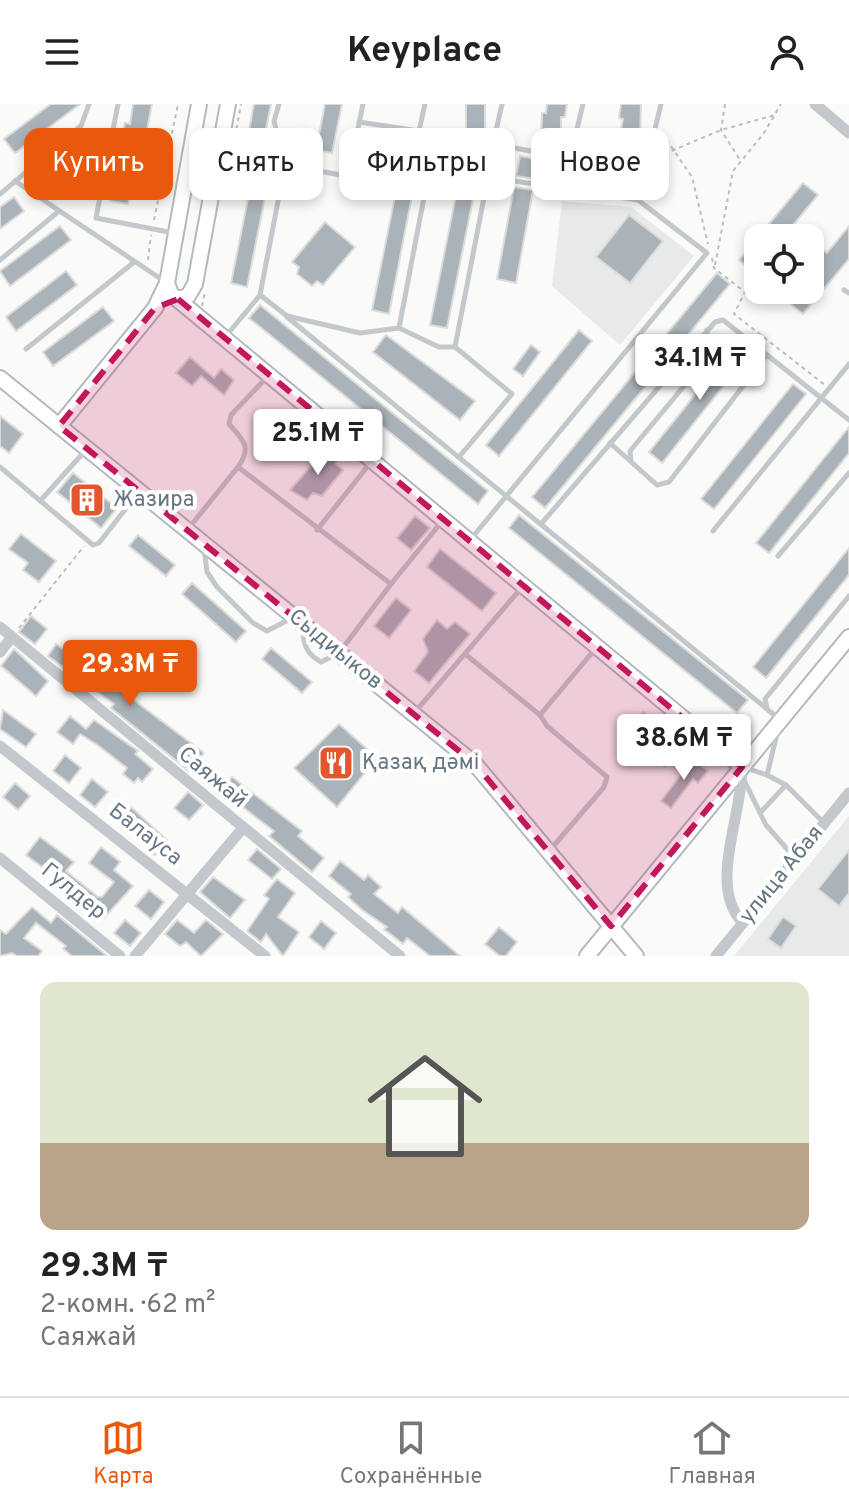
<!DOCTYPE html>
<html lang="ru">
<head>
<meta charset="utf-8">
<style>
	body { margin:0; font-family:Overpass,sans-serif; background:#f2f2f2; color:#222; height:100vh; display:flex; flex-direction:column; font-size:30px; white-space:nowrap }
	* { box-sizing:border-box; margin:0 }
	p { font-size:26px; color:#767676 }
	.icon { flex:none; width:44px; height:44px; fill:none; stroke:currentColor; stroke-width:2; stroke-linecap:round; stroke-linejoin:round }
	.map { position:relative; height:852px; overflow:hidden }
	.panel { display:flex; flex-direction:column; background:#fff; flex:1 }
	.panel>* { flex:none }
	.hud { position:absolute; left:24px; top:24px; width:802px; height:72px; display:flex; gap:16px }
	.fabs { position:absolute; left:744px; top:120px; display:grid; gap:16px }
	.fabs a { display:grid; place-items:center; width:80px; height:80px; border-radius:16px; background:#fff; box-shadow:0 4px 12px #0003; font-size:40px }
	.price { position:absolute; translate:-50% -68px; padding:0 18px; border-radius:8px; background:#fff; color:#222; font-size:26px; line-height:52px; filter:drop-shadow(0 2px 4px #0008) }
	.price::after { content:''; position:absolute; left:50%; top:48px; width:24px; height:18px; margin-left:-12px; background:inherit; clip-path:polygon(0 0,100% 0,50% 100%) }
	.price.current { background:#ea580c; color:#fff }
	ul { padding:0; list-style:none }
	li { display:grid; align-content:center; gap:16px; height:424px; padding:0 40px }
	li span { display:grid; place-items:center; height:248px; border-radius:16px; color:#555 }
	li>.icon { margin-inline-start:auto }
	span .icon { width:144px; height:144px; fill:#fffc; stroke-width:1 }
	li b { font-size:34px }
	.tag { padding:0 28px; border-radius:16px; background:#fff; box-shadow:0 4px 12px #0003; font-size:28px; line-height:72px }
	.tag.current { background:#ea580c; color:#fff }
	header { display:flex; justify-content:space-between; align-items:center; height:104px; padding:0 40px; background:#fff; font-size:36px; font-weight:700 }
	.tabs { display:flex; justify-content:space-around; align-items:center; height:112px; border-top:2px solid #e0e0e0; background:#fff; font-size:22px; color:#767676 }
	.tabs a { display:grid; justify-items:center; gap:4px }
	.tabs .current { color:#ea580c }
	.map>svg:first-child { display:block }
	.built { fill:#e8e9e9 }
	.building { fill:#aab3b9; stroke:#dcdcda; stroke-width:2 }
	.lines { fill:none; stroke-linecap:round; stroke-linejoin:round }
	.secondary-casing { stroke:#b3babf; stroke-width:18 }
	.path { stroke:#bbbfc2; stroke-width:2; stroke-dasharray:4 4; stroke-linecap:butt }
	.lane { stroke:#c3c8cc; stroke-width:5 }
	.street { stroke:#c3c8cc; stroke-width:11 }
	.secondary { stroke:#fff; stroke-width:14 }
	.marked { fill:#c2185b; fill-opacity:0.2; stroke:#c2185b; stroke-width:6; stroke-dasharray:16 10; stroke-linejoin:round }
	.labels { text-anchor:middle; dominant-baseline:central; stroke-width:8; stroke-linejoin:round; paint-order:stroke }
	.poi-label { font-size:22px; fill:#657683; stroke:#fff; text-anchor:start }
	.street-label { font-size:22px; fill:#657683; stroke:#fff }
</style>
</head>
<body>
<header><svg class="icon" aria-label="menu" viewBox="0 0 24 24"><path d="M4 6h16M4 12h16M4 18h16"/></svg>Keyplace<svg class="icon" aria-label="person" viewBox="0 0 24 24"><circle cx="12" cy="8" r="4"/><path d="M4 21q1-7 8-7t8 7"/></svg></header>
<div class="map">
<svg width="849" height="852" viewBox="0 0 849 852">
	<rect width="100%" height="100%" fill="#fafaf8"/>
	<g class="built">
		<path d="M562,97L631,103L694,152L620,241L552,182Z"/>
		<path d="M849,712V852H734Z"/>
	</g>
	<g class="building">
		<path d="M51,0H80L15,49L4,35Z"/>
		<path d="M133,0H152L141,57L136,56L135,93L130,92L128,100L110,97L112,87L116,88L118,53H123L126,33H122L125,19L130,20Z"/>
		<path d="M254,0H271L264,35L248,32Z"/>
		<path d="M325,0H342L332,49L316,46Z"/>
		<path d="M466,0H485V28L466,25Z"/>
		<path d="M547,0H567L565,13H561V40L541,37L542,9H546Z"/>
		<path d="M621,0H641L640,34L635,33L632,50L637,51L635,61L615,58L616,30H620L623,15L619,14Z"/>
		<path d="M260,35L273,38L275,44L247,183L231,179Z"/>
		<path d="M520,52L598,68L595,84L516,72Z"/>
		<path d="M401,63L417,66L389,210L372,206Z"/>
		<path d="M459,76L476,80L447,224L430,221Z"/>
		<path d="M803,79L818,91L793,121L809,134H758V172L739,156Z"/>
		<path d="M514,83L533,86L516,179L497,175Z"/>
		<path d="M14,93L24,107L0,125V103Z"/>
		<path d="M629,111L663,137L630,179L596,153Z"/>
		<path d="M325,118L355,143L323,181L317,177L312,182L297,170L299,163L292,158Z"/>
		<path d="M60,122L71,136L10,182L0,167Z"/>
		<path d="M849,122V155L803,210L787,197L796,186H810V169L815,164L810,160V135L827,149Z"/>
		<path d="M66,167L77,181L16,227L6,213Z"/>
		<path d="M717,169L730,180L545,404L532,393Z"/>
		<path d="M260,201L488,387L478,400L249,214Z"/>
		<path d="M103,203L114,217L53,262L43,248Z"/>
		<path d="M579,226L592,237L499,352L486,341Z"/>
		<path d="M386,231L475,297L460,316L373,248Z"/>
		<path d="M739,236L752,246L662,359L649,348Z"/>
		<path d="M531,241L540,248L523,272L513,265Z"/>
		<path d="M190,253L214,274L221,265L234,276L224,291L201,272L192,282L176,269Z"/>
		<path d="M793,280L806,290L714,405L701,395Z"/>
		<path d="M0,312L23,330L9,349L0,342Z"/>
		<path d="M849,323V349L769,449L756,439Z"/>
		<path d="M326,345L339,356L335,359L343,366L322,392L313,389L307,396L290,386Z"/>
		<path d="M73,369L117,404L101,424L57,388Z"/>
		<path d="M519,411L748,596L737,609L509,424Z"/>
		<path d="M415,412L430,424L411,446L397,434Z"/>
		<path d="M21,430L56,457L39,478L23,466L28,459L9,445Z"/>
		<path d="M138,431L175,461L166,472L129,442Z"/>
		<path d="M849,444V471L766,574L753,563Z"/>
		<path d="M440,445L496,489L482,507L427,463Z"/>
		<path d="M192,479L246,527L236,538L182,490Z"/>
		<path d="M396,494L411,506L389,534L374,522Z"/>
		<path d="M31,512L47,525L35,540L19,528Z"/>
		<path d="M437,516L447,525L455,518L470,530L429,579L414,567L428,548L423,535Z"/>
		<path d="M56,540L82,559L86,554L108,572L114,564L126,574L118,584L204,649L189,667L111,604L114,600L48,552Z"/>
		<path d="M271,544L312,578L302,589L262,555Z"/>
		<path d="M14,545L48,577L36,592L1,562Z"/>
		<path d="M3,606L36,630L26,643L0,625Z"/>
		<path d="M643,608L668,623L663,630L681,643L665,663L645,648L642,655L633,645L623,646L620,639Z"/>
		<path d="M70,612L86,625L94,616L138,647L135,650L153,665L142,678L138,674L134,679L123,670L127,664L99,642L80,630L73,640L57,628Z"/>
		<path d="M339,620L377,654L337,703L294,664Z"/>
		<path d="M65,651L81,664L69,679L53,667Z"/>
		<path d="M693,655L708,667L698,679L693,675L671,704L661,697Z"/>
		<path d="M232,673L302,727L298,732L324,754L312,768L269,732L274,727L240,701L237,705L218,690Z"/>
		<path d="M92,675L108,688L95,703L80,691Z"/>
		<path d="M15,679L30,692L18,706L3,693Z"/>
		<path d="M188,688L203,701L189,716L174,704Z"/>
		<path d="M131,703L167,736L155,751L120,718Z"/>
		<path d="M40,733L74,758L66,767L98,793H102L114,778L89,759L101,743L120,758L114,766L133,782L104,814L83,797L78,803L63,790L70,781L45,760L42,763L26,751Z"/>
		<path d="M257,745L281,765L272,775L248,756Z"/>
		<path d="M849,746V789L839,802L818,785Z"/>
		<path d="M340,757L364,776L368,771L381,783L374,790L398,809L402,803L460,852H430L407,834L403,840L384,825L387,823L361,805L348,793L351,790L329,772Z"/>
		<path d="M213,773L245,796L230,814L200,788Z"/>
		<path d="M277,775L295,789L278,813L299,828L283,852L266,830L261,838L247,827L269,795L264,791Z"/>
		<path d="M149,786L164,798L151,815L135,802Z"/>
		<path d="M32,803L51,819L57,811L107,852H72L63,845L66,842L36,819L24,834L42,847L38,852H17L12,849L0,852V826L6,830Z"/>
		<path d="M783,813L796,822L781,844L768,835Z"/>
		<path d="M125,816L141,829L130,842L114,829Z"/>
		<path d="M177,816L194,829L206,816L223,830L201,852L186,838L180,842L165,830Z"/>
		<path d="M321,817L336,829L324,845L309,833Z"/>
		<path d="M499,823L517,838L506,852H500L485,840Z"/>
	</g>
	<g class="lines">
		<defs>
			<g id="secondary">
				<path d="M199,0L167,179L171,190L742,663"/>
				<path d="M178,195L188,192L195,180L228,0"/>
				<path d="M0,274L475,660L636,852"/>
				<path d="M59,322L155,204L167,179"/>
				<path d="M587,852L849,533"/>
			</g>
		</defs>
		<use href="#secondary" class="secondary-casing"/>
		<g class="path">
			<path d="M725,0L721,26L740,56"/>
			<path d="M662,29L692,73L708,140"/>
			<path d="M235,33L241,0"/>
			<path d="M657,53L721,26L775,11"/>
			<path d="M154,116L178,0"/>
			<path d="M712,154L714,164L745,188L734,210L825,281"/>
			<path d="M148,156L151,131"/>
			<path d="M715,161L733,67L764,29L781,0"/>
			<path d="M202,202L205,188"/>
			<path d="M19,524L84,442"/>
		</g>
		<g class="lane">
			<path d="M118,0L96,114L174,129"/>
			<path d="M279,0L274,17L285,61"/>
			<path d="M359,18L419,27L425,0"/>
			<path d="M419,27L570,54L583,0"/>
			<path d="M493,40L502,0"/>
			<path d="M353,49L363,0"/>
			<path d="M15,77L167,179"/>
			<path d="M0,90L81,22L89,0"/>
			<path d="M638,96L661,0"/>
			<path d="M0,156L59,107"/>
			<path d="M844,186L849,189"/>
			<path d="M287,213L778,614"/>
			<path d="M399,224L430,62"/>
			<path d="M226,232L260,191L285,61L341,71L353,49L488,73L455,243H439L399,224L360,229L287,212L260,191"/>
			<path d="M455,243L512,290L459,353"/>
			<path d="M26,245L133,159"/>
			<path d="M610,339L657,381L669,378L767,251"/>
			<path d="M631,357L630,347L709,252L707,226"/>
			<path d="M0,363L93,441L99,439L138,389"/>
			<path d="M238,363C252,343 244,337 229,320L231,311L268,272"/>
			<path d="M40,397L85,347"/>
			<path d="M541,420L715,218L723,216L849,316"/>
			<path d="M188,425L238,363L391,480L443,416"/>
			<path d="M317,426L371,358"/>
			<path d="M713,427L849,260"/>
			<path d="M470,436L707,149L638,96L488,73"/>
			<path d="M204,444L207,468L217,483L253,519L267,527L292,514"/>
			<path d="M778,452L849,369"/>
			<path d="M303,525C303,541 307,550 321,558L339,549L391,480"/>
			<path d="M465,550L540,611L547,622L607,673L604,683L550,746"/>
			<path d="M767,604L765,595L849,492"/>
			<path d="M415,608L523,482"/>
			<path d="M540,611L596,544"/>
			<path d="M778,626L767,671L786,681L824,719"/>
			<path d="M746,664L767,671"/>
			<path d="M744,676L766,721L795,754"/>
			<path d="M760,709L786,681"/>
		</g>
		<g class="street">
			<path d="M815,0L849,29"/>
			<path d="M0,523L400,852"/>
			<path d="M0,548L12,533"/>
			<path d="M0,642L265,852"/>
			<path d="M742,663C743,711 707,782 743,819"/>
			<path d="M0,754L120,852"/>
			<path d="M135,852L242,725"/>
			<path d="M716,852L849,689"/>
		</g>
		<use href="#secondary" class="secondary"/>
	</g>
	<path class="marked" d="M178,195L742,663L611,822L475,660L59,322L155,204Z"/>
	<defs>
		<symbol id="building-square" viewBox="-11 -11 22 22"><rect x="-9" y="-9" width="18" height="18" rx="4" fill="#e4572e" stroke="#fff"/><path d="M-4-6H4V6H1V3H-1V6H-4ZM-2.5-4.3h1.7v1.8h-1.7ZM.8-4.3h1.7v1.8H.8ZM-2.5-1h1.7V.8h-1.7ZM.8-1h1.7V.8H.8Z" fill="#fff"/></symbol>
		<symbol id="restaurant-square" viewBox="-11 -11 22 22"><rect x="-9" y="-9" width="18" height="18" rx="4" fill="#e4572e" stroke="#fff"/><path d="M-5-6h1v4h1v-4h1v4h1v-4h1v5L-1.5 .5V6h-2V.5L-5-1ZM5-6V6H3V1.5H1.5Q1.5-4 5-6Z" fill="#fff"/></symbol>
	</defs>
	<g fill-rule="evenodd">
		<use href="#building-square" x="67" y="376" width="40" height="40"/>
		<use href="#restaurant-square" x="316" y="639" width="40" height="40"/>
	</g>
	<g class="labels">
		<g class="poi-label">
			<text x="113" y="396">Жазира</text>
			<text x="362" y="659">Қазақ дәмі</text>
		</g>
		<g class="street-label">
			<text transform="translate(335 546) rotate(39)">Сыдиыков</text>
			<text transform="translate(212 674) rotate(40)">Саяжай</text>
			<text transform="translate(145 731) rotate(38)">Балауса</text>
			<text transform="translate(782 771) rotate(-51)">улица Абая</text>
			<text transform="translate(73 788) rotate(39)">Гулдер</text>
		</g>
	</g>
</svg>
<div class="fabs">
<a><svg class="icon" aria-label="locate" viewBox="0 0 24 24"><circle cx="12" cy="12" r="6"/><path d="M12 2v4M12 18v4M2 12h4M18 12h4"/></svg></a>
</div>
<b class="price" style="left:700px;top:298px">34.1M ₸</b>
<b class="price" style="left:318px;top:373px">25.1M ₸</b>
<b class="price current" style="left:130px;top:604px">29.3M ₸</b>
<b class="price" style="left:684px;top:678px">38.6M ₸</b>
<div class="hud">
<a class="tag current">Купить</a>
<a class="tag">Снять</a>
<a class="tag">Фильтры</a>
<a class="tag">Новое</a>
</div>
</div>
<section class="panel">
<ul>
<li><span style="background:linear-gradient(#dfe7d0 65%,#b9a48a 0)"><svg class="icon" aria-label="home" viewBox="0 0 24 24"><path d="M3 11l9-7 9 7M6 9v11h12V9"/></svg></span><div><b>29.3M ₸</b><p>2-комн. · 62 m²</p><p>Саяжай</p></div></li>
</ul>
</section>
<nav class="tabs">
<a class="current"><svg class="icon" aria-label="map" viewBox="0 0 24 24"><path d="M3 6l6-2 6 2 6-2v14l-6 2-6-2-6 2zM9 4v14M15 6v14"/></svg>Карта</a>
<a><svg class="icon" aria-label="saved" viewBox="0 0 24 24"><path d="M7 4h10v16l-5-4-5 4z"/></svg>Сохранённые</a>
<a><svg class="icon" aria-label="home" viewBox="0 0 24 24"><path d="M3 11l9-7 9 7M6 9v11h12V9"/></svg>Главная</a>
</nav>
</body>
</html>
